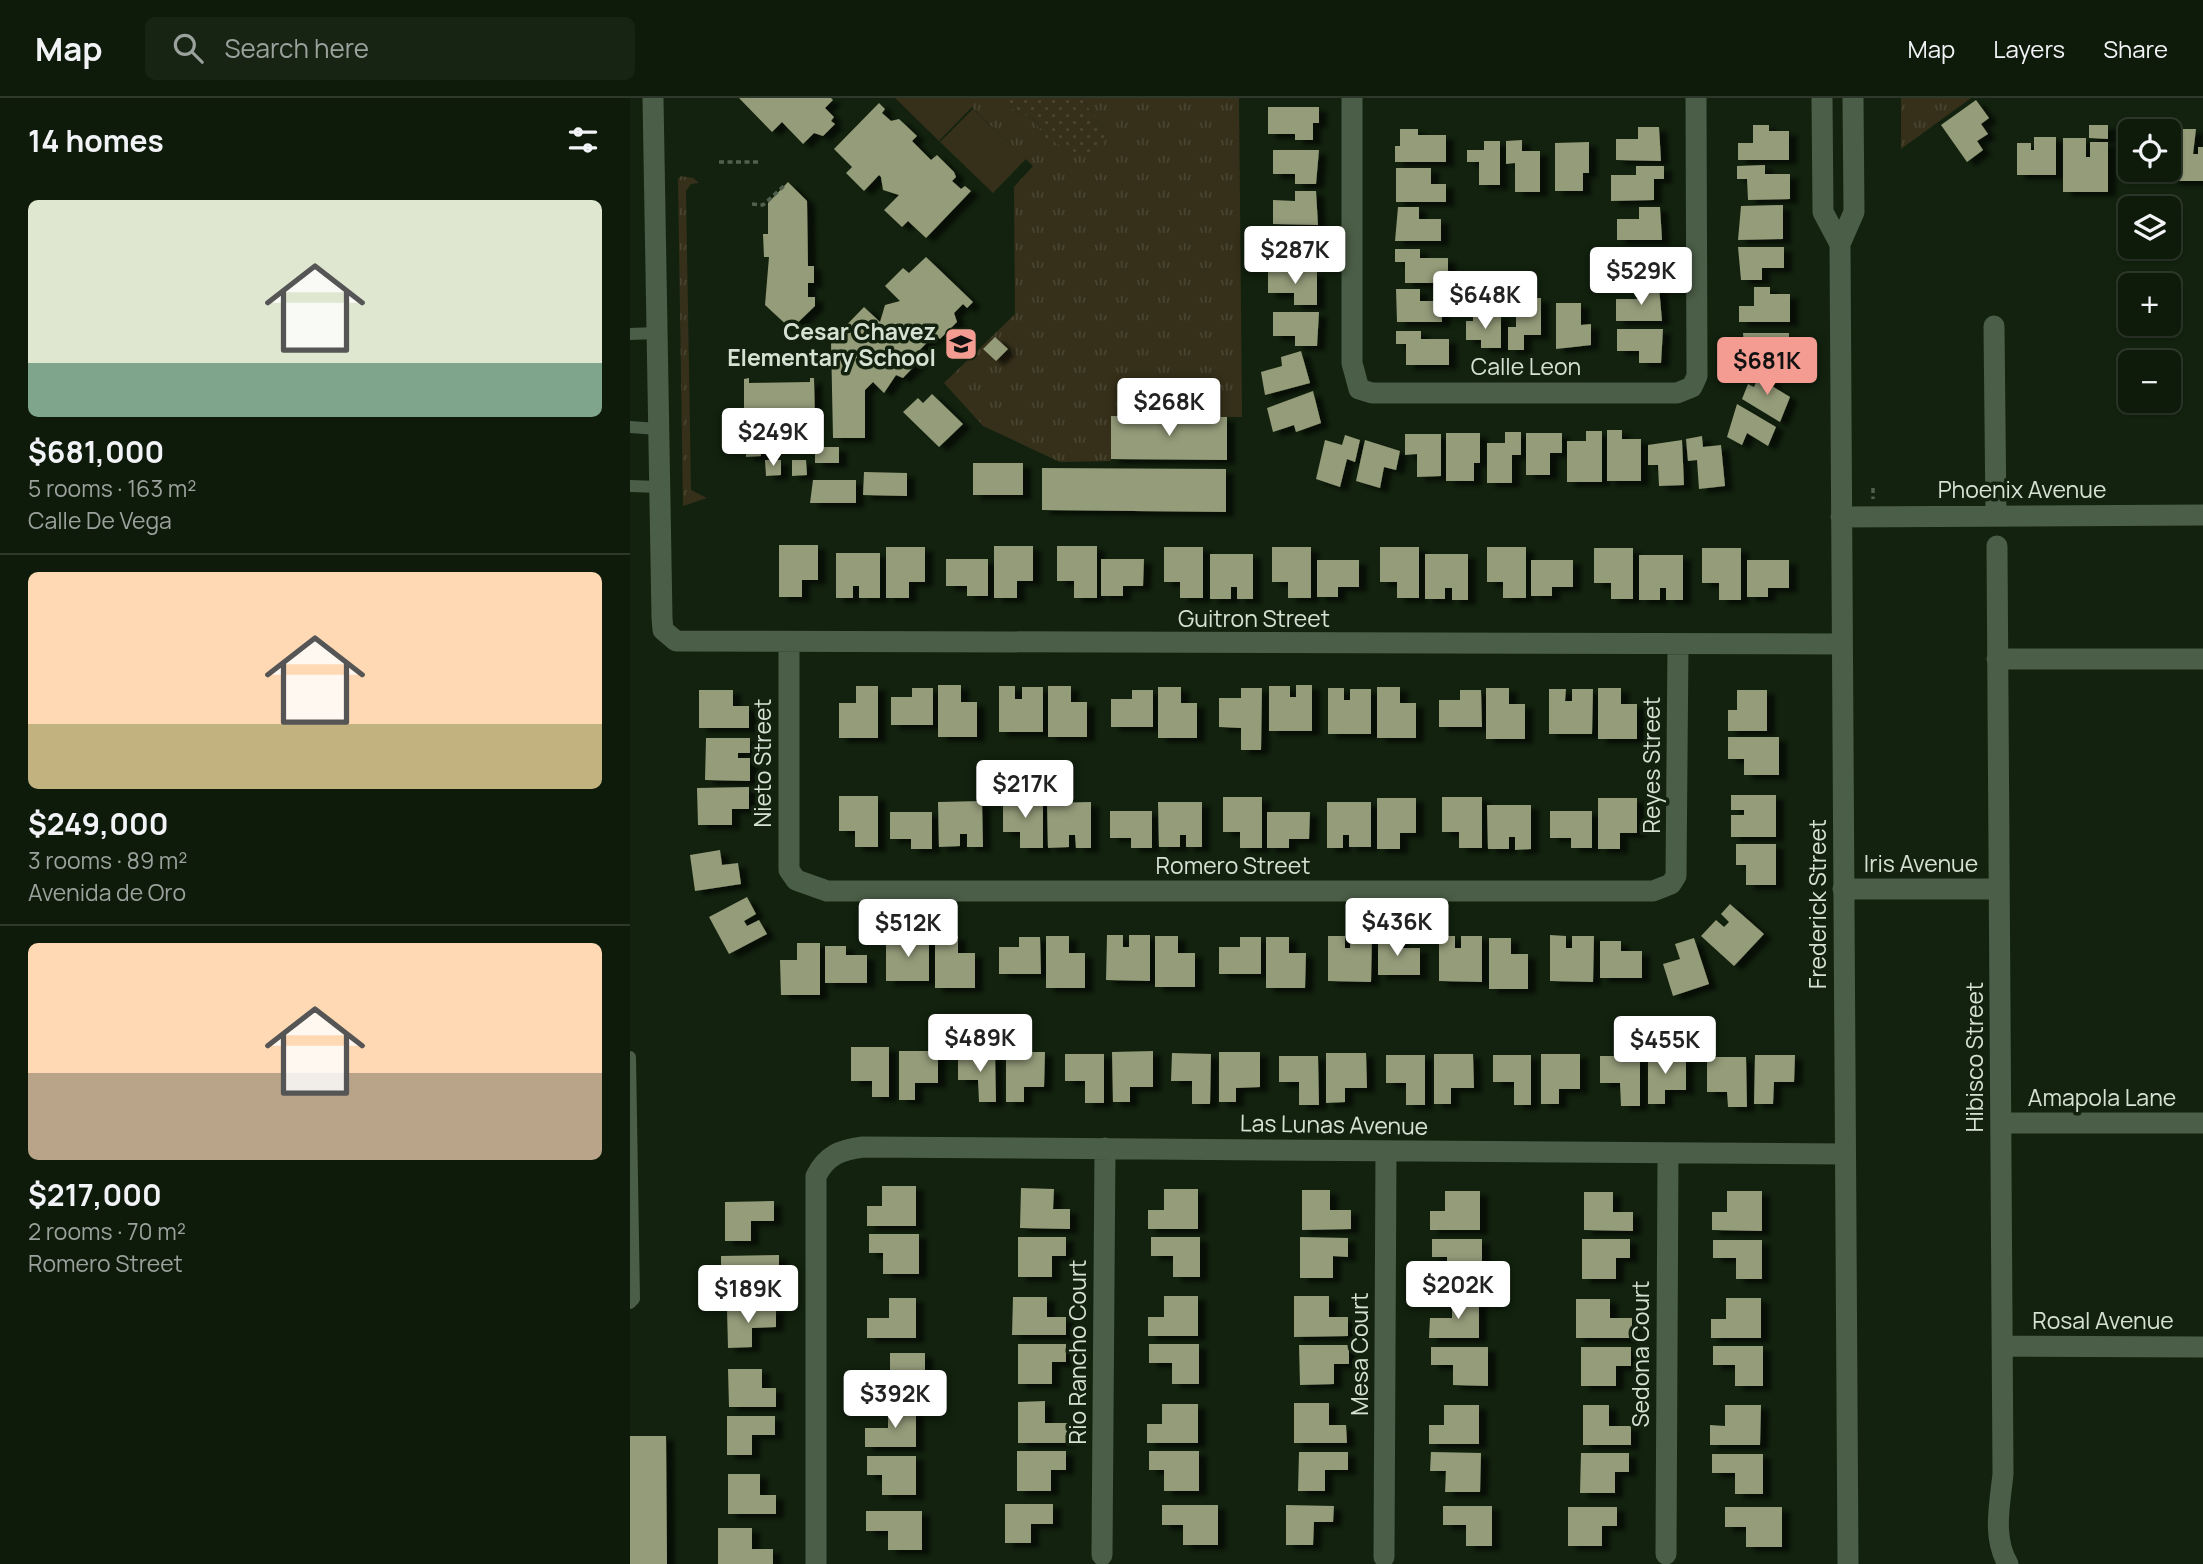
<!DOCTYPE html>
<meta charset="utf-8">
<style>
:root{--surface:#0e1a0a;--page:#172313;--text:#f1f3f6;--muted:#9ba19c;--line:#2e382b;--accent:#f59c92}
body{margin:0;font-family:Manrope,sans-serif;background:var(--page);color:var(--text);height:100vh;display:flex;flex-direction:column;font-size:26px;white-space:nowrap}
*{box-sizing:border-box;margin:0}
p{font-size:23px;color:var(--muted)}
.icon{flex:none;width:38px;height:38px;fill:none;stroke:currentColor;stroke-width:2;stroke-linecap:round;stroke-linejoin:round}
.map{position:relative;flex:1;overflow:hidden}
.side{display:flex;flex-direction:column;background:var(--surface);width:630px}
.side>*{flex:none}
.tools{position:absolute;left:1488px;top:21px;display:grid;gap:14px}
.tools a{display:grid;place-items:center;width:63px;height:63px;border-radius:10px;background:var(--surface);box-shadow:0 2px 5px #0004,0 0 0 2px var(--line);font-size:35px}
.price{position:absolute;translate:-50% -60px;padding:0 16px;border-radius:7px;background:#fff;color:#222;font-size:23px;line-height:46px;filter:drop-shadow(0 2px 4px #0008)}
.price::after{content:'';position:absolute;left:50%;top:42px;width:21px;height:16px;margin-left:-10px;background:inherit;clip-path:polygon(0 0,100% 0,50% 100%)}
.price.on{background:var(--accent);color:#111}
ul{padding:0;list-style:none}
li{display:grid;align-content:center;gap:14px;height:371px;padding:0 28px}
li+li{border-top:2px solid var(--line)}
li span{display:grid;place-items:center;height:217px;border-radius:10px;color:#555}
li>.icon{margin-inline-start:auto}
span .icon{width:126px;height:126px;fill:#fffc;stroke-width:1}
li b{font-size:30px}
h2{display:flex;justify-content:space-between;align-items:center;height:84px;padding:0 28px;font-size:30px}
header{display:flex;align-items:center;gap:42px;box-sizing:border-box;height:98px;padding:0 35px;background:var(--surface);border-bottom:2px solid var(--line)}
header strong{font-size:33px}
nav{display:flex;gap:38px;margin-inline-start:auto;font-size:24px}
.search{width:490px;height:63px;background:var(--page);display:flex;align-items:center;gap:18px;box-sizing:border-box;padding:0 24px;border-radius:10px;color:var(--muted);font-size:26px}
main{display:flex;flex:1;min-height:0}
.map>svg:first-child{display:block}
</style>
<header>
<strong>Map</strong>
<div class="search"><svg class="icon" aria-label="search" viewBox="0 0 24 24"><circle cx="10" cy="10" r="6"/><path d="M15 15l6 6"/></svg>Search here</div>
<nav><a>Map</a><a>Layers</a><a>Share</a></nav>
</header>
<main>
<section class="side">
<h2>14 homes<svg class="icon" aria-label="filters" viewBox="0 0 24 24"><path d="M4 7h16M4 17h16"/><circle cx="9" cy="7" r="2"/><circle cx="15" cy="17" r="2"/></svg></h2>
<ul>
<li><span style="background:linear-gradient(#dfe7d0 75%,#7fa58c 0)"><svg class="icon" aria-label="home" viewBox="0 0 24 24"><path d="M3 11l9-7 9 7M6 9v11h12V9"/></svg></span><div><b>$681,000</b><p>5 rooms · 163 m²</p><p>Calle De Vega</p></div></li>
<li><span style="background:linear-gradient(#ffd9b3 70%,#c2b280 0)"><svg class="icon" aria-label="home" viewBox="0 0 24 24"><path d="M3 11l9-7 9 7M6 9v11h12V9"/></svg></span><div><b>$249,000</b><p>3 rooms · 89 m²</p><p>Avenida de Oro</p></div></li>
<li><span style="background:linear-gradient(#ffd9b3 60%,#b9a48a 0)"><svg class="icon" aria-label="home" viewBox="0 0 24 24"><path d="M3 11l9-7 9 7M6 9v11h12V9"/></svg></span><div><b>$217,000</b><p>2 rooms · 70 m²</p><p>Romero Street</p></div></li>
</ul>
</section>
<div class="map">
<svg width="1573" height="1466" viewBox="0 0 1573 1466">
<defs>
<pattern id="grass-tufts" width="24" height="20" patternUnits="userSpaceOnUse" patternTransform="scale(1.75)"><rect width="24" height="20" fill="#36301a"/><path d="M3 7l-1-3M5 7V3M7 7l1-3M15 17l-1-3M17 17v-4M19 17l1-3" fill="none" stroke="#494430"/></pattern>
<pattern id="park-dots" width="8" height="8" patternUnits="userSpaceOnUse" patternTransform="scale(1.75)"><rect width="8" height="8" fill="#36301a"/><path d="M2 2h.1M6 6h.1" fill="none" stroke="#494430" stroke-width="1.8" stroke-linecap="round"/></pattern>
<filter id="shadow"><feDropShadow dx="8" dy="4.5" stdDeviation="2" flood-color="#0009"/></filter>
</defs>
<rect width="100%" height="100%" fill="#12220e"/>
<path fill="url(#grass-tufts)" d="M332,0H371L374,7L404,21L414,39L474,30L451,0H609L612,319L481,318V363L430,364L353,328L314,285L385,216L384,89L403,68Z
M1271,0H1341L1271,51Z
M51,78L63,80L69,85L61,86L56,93L61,392L77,400L53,408L48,81Z"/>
<path fill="url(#park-dots)" d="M371,0H451L474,30V49L458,57L444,54L414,39L404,21L374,7Z"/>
<path fill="#36301a" d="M265,0H332L342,9L309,43Z
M343,11L396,61L363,95L310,44Z"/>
<path fill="#959c7a" filter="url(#shadow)" d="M109,0H201L203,2L195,10L204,19L201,23L205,26L193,38L184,35L173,46L152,24L142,34Z
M1346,2L1359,20L1351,26L1358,36L1347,43L1353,52L1337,64L1311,27Z
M249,5L255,11L252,15L261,23L269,21L287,38L282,43L301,62L307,57L324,74L326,79L322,83L331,91L335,88L341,93L296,140L278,123L272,129L254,112L269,97L253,92L251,79L249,77L234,93L216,75L222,69L204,51Z
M638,9H689V25H683V42H665V36H638Z
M1123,27H1139V33H1159V62H1108V45H1123Z
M1459,27H1478V41L1459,40Z
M1008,29H1029L1031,63L986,62V41H1008Z
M770,31H788V37H816V64H765V48H770Z
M1541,31H1566L1563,56H1568V49H1573V83H1541Z
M1404,39H1426V77H1387V45H1401V52H1404Z
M1433,40H1456V59H1460V44H1478V94H1433Z
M892,42V53H910V94H885V65L876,66V43Z
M854,43H870V87H849V64H837V52H854Z
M959,44V75H953V93H925V45Z
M643,52H689L686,86H665V76H643Z
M1135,67V76H1160V101L1118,102L1117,81H1107V68Z
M1006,68H1034V81H1024V102L981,103V77H1006Z
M766,70H801V86H816V104H766Z
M158,84L177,103L178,168H184V185H178V199H185V208L161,231L135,207L139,159H134L133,136H138V105Z
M665,93H686L688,127L643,126V102L665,103Z
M1153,107V141L1108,142L1111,108Z
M768,109H789V121H811V143H765Z
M1009,109H1030L1032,142H987V121H1009Z
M637,133L688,134V149H680V167H659V159H637Z
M1007,149H1035V162H1025V183L982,184V158H1007Z
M1108,149H1154V170H1132V182H1111Z
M765,151H790V160H818V185H775V164H765Z
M296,159L343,204L337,210L333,206L324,215L327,224L310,241L305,236L286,256L291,261L273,280L266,277L254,295L243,284L235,292V340H203L201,243L234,209L250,224L255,207L270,203L255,188L273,170L279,175Z
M638,173L687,174V207H664V195H638Z
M1008,189H1029L1032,223H986V201H1008Z
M1124,189H1140V196H1160V224H1109V208H1124Z
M766,191H790V203H812V224H767Z
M886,200H911V237H894V252H878V229H886Z
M926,205H951V227L961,226V247L926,251Z
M643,214H689L687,248H665V238H643Z
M843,217H871V250H851V242H836V223H843Z
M987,231H1033L1031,265H1009V253H987Z
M766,233H791V241H819V267H776V246H766Z
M1113,235H1159V256H1137V268L1116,269Z
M365,239L378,251L366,263L353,251Z
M671,253L680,285L635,297L631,274L652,268L651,259Z
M1131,273L1144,282L1142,288L1160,299L1150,324L1112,301L1118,286L1124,289Z
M119,280V285L180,284V280H184L185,324H181V320H163V325H158V320L141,321V325H136V321H119V325H114V281Z
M683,293L691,325L666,334L664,327L643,334L637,310Z
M302,296L333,326L309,349L273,314L288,300L293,305Z
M1107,306L1146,329L1138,348L1117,335L1112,347L1097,339Z
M481,318L597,319V362L481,361Z
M977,332H992V341H1011V383H977Z
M956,333H972V384H937V343H956Z
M875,334H891V357H882V385H857V345H875Z
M816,335H850V365H844V383H816Z
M896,335H932V355H920V377H896Z
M775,336H811V378L787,379V356L775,357Z
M715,337L730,342L725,364L717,361L710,389L686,381L695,342L712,347Z
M1072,338L1073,349L1091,347L1095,388L1069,391L1067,362L1058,363L1056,341Z
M735,342L770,353L766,372L754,369L750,390L726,383Z
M1052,342L1054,387L1029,388L1028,367H1018V347Z
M130,344L131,358L116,359V345Z
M185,349H209V365H185Z
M135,362H151V377L136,378Z
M162,362H176L177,377L162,378Z
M343,365H393V397H343Z
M412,370L596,371V414L412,412Z
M234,374L277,375V398L233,397Z
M183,382H226V405H180Z
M149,447H188V482H172V499H149Z
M364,448H403V483H387V500H364Z
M427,448H467V500H444V483H427Z
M256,449H295V484H279V500H256Z
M534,449H573V500H550V484H534Z
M642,449H681V500H658V484H642Z
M750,449H789V500H767V484H750Z
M857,449H896V500H873V484H857Z
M964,450H1003V501H981V485H964Z
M1072,450H1111V502H1089V485H1072Z
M206,455H250V500H229V488H223V500H206Z
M580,456H623V501H607V489H601V501H580Z
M795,456H838V502H822V490H815V501H795Z
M1009,457H1053V502H1036V490H1030V502H1009Z
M316,461H358V498H337V488H316Z
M471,461H514L513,488H493V498H471Z
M687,462H729V489H708V499H687Z
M901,462H943V489H922V498H901Z
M1117,462H1159V490H1138V499H1117Z
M308,587H331V604H347V639H308Z
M666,587H682V633H639V588H660V599H666Z
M226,588H248V640H209V605H226Z
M369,588H385V601H392V589H413V634H369Z
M418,588H441V604H457V639H418Z
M528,589H551V605H567V640H528Z
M747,589H770V605H786V640H747Z
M282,590H303V627H261V599H282Z
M611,590H632L631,652H611V630L589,629V600H611Z
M698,590H714V602H720V591H741V636H698Z
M856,590H879V606H895V641H856Z
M968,590H991V606H1007V641H968Z
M919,591H936L935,603H942V591H963L962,636H919Z
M69,592H103V608H119V630H69Z
M502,592H523V629H481V601H502Z
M830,592H851L852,629H809V602H830Z
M1107,592H1137V633H1098V612H1107Z
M1098,639H1149V677H1114V661H1098Z
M76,640H120V655H108V660H120V683L75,682Z
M119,689V711H102V727H68L67,690Z
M1101,697H1146V739H1101V717H1114V712H1101Z
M209,698H248V749H225V733H209Z
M373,699H413V750H390V734H373Z
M593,699H632V750H610V734H593Z
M812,699H852V750H829V734H812Z
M747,700H786V735H770V751H747Z
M968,700H1007V735H990V751H968Z
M352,703L353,749H337V736H330V748L309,749L308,704Z
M461,704V750H446L445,737H439V749L418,750L417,705Z
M528,704H572V749H556V737H550V749H529Z
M697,704H741V749H719V737H713V750H697Z
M857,707H901V751L885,752V739H879V751H858Z
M480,713H522V750H501V740H480Z
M920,713H962V750H941V740H920Z
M260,714H302V751H281V741H260Z
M637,714H680L679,741H659V750H637Z
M1106,746H1146V787H1116V767H1106Z
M90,752L92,767L108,765L111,786L65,793L60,757Z
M117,799L126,816L114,823L117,828L129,822L137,836L99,856L79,819Z
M1100,806L1134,836L1104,868L1071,838L1086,822L1094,829L1099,824L1091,816Z
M256,837H272V849L278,850V837L299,838V883H256Z
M477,837H493V849H499V837H520V883L476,882Z
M920,837L936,838V850H942V838H964L963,884L920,883Z
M305,838H328V855H345V890H305Z
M416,838H439V855H455V890H416Z
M525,838H548V855H565V889H525Z
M698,838H715V850H720L721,838H742L741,884L698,883Z
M809,838H825V850H831V838H852V884L809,883Z
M389,839H410L411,876H369V849H389Z
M610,839H631V876H589V849H610Z
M636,839H659V855H676L675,890H636Z
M748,840H770V850H790V877H748Z
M859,840H881V856H898V891H859Z
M1064,840L1079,886L1043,898L1033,866L1050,861L1045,846Z
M970,843H991V853H1012V880H970Z
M167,845H190V897H151L150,862H167Z
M195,848H216V857H237V885H195Z
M221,949H259V999H242V983H221Z
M269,953H308V985H285V1002H269Z
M523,953V989H500V1004H483L482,954Z
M376,954H415L414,989H394V1004H376Z
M589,954H630V989L606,990V1004H589Z
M542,955L581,956L580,1006H562V983H541Z
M696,955H736L737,990H715V1004L696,1005Z
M328,956H365L366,1004H349L348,982H328Z
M435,956H474V1005H455V983H435Z
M804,956H843L844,990H821V1006H804Z
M911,956H950V991H929V1006H911Z
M756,957H795V1007H776V985H756Z
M863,957H901V1007H884V984H863Z
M1018,957H1056V992H1035V1006H1018Z
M1125,957H1165L1164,984H1144L1143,1006H1124Z
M649,958H688L689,1007H669V984H649Z
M970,958H1010V1008H991L990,985H970Z
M1077,959H1116L1117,1009H1098L1097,994H1077Z
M252,1088H286V1128H237V1108H252Z
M391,1090L424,1091L423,1111H440V1131L390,1130Z
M534,1091H568V1131H518V1112H534Z
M672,1092H700V1112H721V1131L672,1132Z
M815,1093H850V1132H800V1113H815Z
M1097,1093H1132V1133L1082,1132V1114H1097Z
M954,1094H983V1114H1003V1133L954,1132Z
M144,1103V1123H121V1143H95V1104Z
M239,1136H289V1176H253V1155H239Z
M388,1139H436V1158H422V1179H388Z
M521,1139H570V1179H543V1158H521Z
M670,1139L718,1140V1159L703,1158V1180H670Z
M802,1141H852V1181H817V1159H802Z
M952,1141H1000V1160H986V1181H952Z
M1083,1142H1132V1181H1106V1160H1083Z
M149,1157V1177H125V1197L91,1198V1158Z
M534,1198H568V1238H518V1219H534Z
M664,1198H699V1219H718V1238L664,1239Z
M383,1199H417V1219H436V1237H382Z
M259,1200H286V1240H237V1220H259Z
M822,1200H849V1240H799L800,1220H822Z
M1096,1200H1131V1240H1081V1221H1096Z
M946,1201H980V1220H1002V1240H946Z
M146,1210V1229L122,1230V1249L98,1250L97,1211Z
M388,1246H436V1264H422V1286H388Z
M519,1246H569V1286H542V1265H519Z
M669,1247H719V1266H704V1286L670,1287Z
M1083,1248H1133V1288H1105V1267H1083Z
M801,1249H858V1288L823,1287V1267H801Z
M951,1249H1001V1268H986V1288H951Z
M260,1255H295V1295H240L239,1276H260Z
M98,1271H132V1290H146V1309H99Z
M415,1303V1325H438V1345H388V1304Z
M664,1305H699V1327H716L717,1345H664Z
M532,1306H568V1345H517V1326H532Z
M814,1307H849V1346H799V1327H814Z
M953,1307H979V1328H1001V1347H953Z
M1095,1307H1131L1130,1347H1080V1327L1095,1328Z
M258,1309L286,1310V1349H235V1330H258Z
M97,1318H145V1337H122V1357H97Z
M0,1338H36L37,1466H0Z
M387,1353H436V1372H421V1393H387Z
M519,1353H569V1393H534V1372H519Z
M669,1354H718V1372H695V1393H668Z
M801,1354L851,1355L850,1394H815L816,1373H800Z
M951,1355H999V1374H985V1395H950Z
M1082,1356H1133V1396H1105V1375H1082Z
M237,1358H286V1397H252V1377H237Z
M98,1376H130V1397H146V1416H98Z
M375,1406H423V1426H401V1445H375Z
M532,1407H588V1447H553V1427H532Z
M656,1407L704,1408L703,1424H684L683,1447H656Z
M813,1408H862V1448H836V1427H813Z
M938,1409H987V1428H972V1448H938Z
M1095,1409H1152V1449H1116V1429H1095Z
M236,1413H292V1452H258V1433H236Z
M88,1430H122V1451H143V1466H88Z"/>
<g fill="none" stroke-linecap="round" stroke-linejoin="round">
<path stroke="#515f4d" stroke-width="3.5" stroke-dasharray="5 3.5" stroke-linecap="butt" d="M89,64H130
M122,106L133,107L156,86
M1243,390V401"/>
<path stroke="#4b5e47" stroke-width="12" d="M0,236L27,235
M0,329L28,331
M0,388L30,389
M0,959L4,1201L0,1205"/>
<path stroke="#4b5e47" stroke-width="21" d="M23,0L32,520L33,532L46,543L1212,546
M722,0V265L729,291L742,295H1047L1062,289L1067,278L1066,0
M1192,0L1193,114L1210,146
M1364,228L1366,418
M1211,419L1573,417
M1367,448L1373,1376C1370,1406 1362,1439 1378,1466
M159,545V772L166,782L197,793H1023L1041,786L1046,778L1048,547
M1367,561H1573
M1213,791H1369
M1371,1025H1573
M1372,1248L1573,1249
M1036,1456L1038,1056
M472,1457L475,1050
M754,1459L756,1053
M186,1466V1078C197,1057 210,1052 233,1049L1215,1056
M1218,1466L1210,146L1224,114L1223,0"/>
</g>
<defs>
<symbol id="school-square" viewBox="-11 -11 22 22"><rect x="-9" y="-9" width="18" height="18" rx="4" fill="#f59c92" stroke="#12220e"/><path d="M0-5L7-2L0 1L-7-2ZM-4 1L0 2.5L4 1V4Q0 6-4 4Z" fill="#111"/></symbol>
</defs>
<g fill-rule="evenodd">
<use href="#school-square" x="312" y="227" width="38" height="38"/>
</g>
<g text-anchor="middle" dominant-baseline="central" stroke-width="7" stroke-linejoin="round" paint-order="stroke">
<g font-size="23" font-weight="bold" fill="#d6e1d4" stroke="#12220e" text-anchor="end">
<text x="306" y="233">Cesar Chavez<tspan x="306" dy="26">Elementary School</tspan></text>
</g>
<g font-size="23" fill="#d6e1d4" stroke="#12220e">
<text x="896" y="268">Calle Leon</text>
<text x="1392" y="391">Phoenix Avenue</text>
<text x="624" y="520">Guitron Street</text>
<text transform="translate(132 665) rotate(-90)">Nieto Street</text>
<text transform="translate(1021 667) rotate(-90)">Reyes Street</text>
<text x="1291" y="765">Iris Avenue</text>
<text x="603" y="767">Romero Street</text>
<text transform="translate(1187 806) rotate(-90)">Frederick Street</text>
<text transform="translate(1344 959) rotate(-90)">Hibisco Street</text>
<text x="1472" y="999">Amapola Lane</text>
<text transform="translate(704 1026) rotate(1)">Las Lunas Avenue</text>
<text x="1473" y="1222">Rosal Avenue</text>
<text transform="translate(447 1254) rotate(-90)">Rio Rancho Court</text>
<text transform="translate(729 1256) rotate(-90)">Mesa Court</text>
<text transform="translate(1010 1256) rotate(-90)">Sedona Court</text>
</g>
</g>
</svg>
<div class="tools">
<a><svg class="icon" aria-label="locate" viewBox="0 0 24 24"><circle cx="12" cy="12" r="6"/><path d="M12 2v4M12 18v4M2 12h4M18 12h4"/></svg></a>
<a><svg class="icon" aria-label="layers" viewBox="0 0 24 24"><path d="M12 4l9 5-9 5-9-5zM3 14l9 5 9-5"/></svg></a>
<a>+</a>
<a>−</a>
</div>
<b class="price" style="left:665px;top:188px">$287K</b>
<b class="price" style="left:1011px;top:209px">$529K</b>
<b class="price" style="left:855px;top:233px">$648K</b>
<b class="price on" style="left:1137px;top:299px">$681K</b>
<b class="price" style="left:539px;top:340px">$268K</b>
<b class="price" style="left:143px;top:370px">$249K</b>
<b class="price" style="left:395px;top:722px">$217K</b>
<b class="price" style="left:767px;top:860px">$436K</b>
<b class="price" style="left:278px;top:861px">$512K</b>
<b class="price" style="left:350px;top:976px">$489K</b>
<b class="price" style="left:1035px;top:978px">$455K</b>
<b class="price" style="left:828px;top:1223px">$202K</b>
<b class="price" style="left:118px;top:1227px">$189K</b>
<b class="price" style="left:265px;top:1332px">$392K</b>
</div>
</main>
